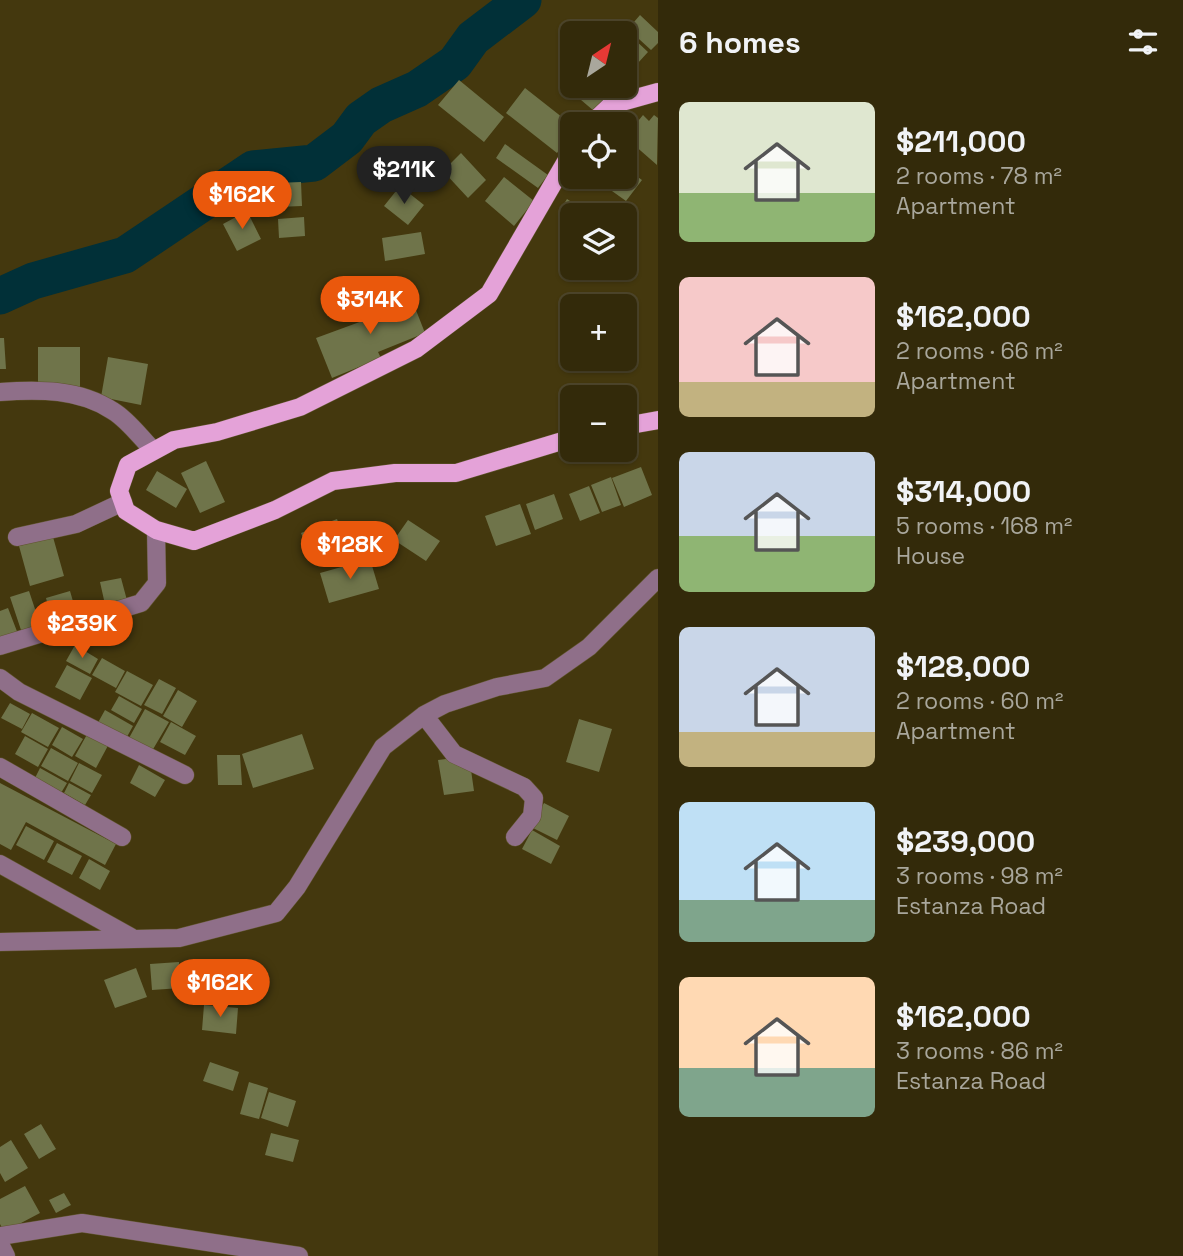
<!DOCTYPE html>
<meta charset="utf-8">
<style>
:root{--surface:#332a0a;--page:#3e3618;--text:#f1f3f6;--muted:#a9a79c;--line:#4e462b;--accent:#ea580c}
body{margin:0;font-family:"Space Grotesk",sans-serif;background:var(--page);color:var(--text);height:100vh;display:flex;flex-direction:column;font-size:26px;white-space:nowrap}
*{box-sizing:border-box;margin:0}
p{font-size:23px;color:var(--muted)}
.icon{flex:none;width:38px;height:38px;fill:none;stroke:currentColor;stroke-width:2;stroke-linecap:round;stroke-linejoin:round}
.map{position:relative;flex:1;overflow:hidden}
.panel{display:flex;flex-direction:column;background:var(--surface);width:525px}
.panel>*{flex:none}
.needle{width:46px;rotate:35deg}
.fabs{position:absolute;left:560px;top:21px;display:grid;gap:14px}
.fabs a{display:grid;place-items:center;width:77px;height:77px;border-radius:10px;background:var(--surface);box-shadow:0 2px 5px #0004,0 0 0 2px var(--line);font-size:35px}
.price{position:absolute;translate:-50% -60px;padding:0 16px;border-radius:24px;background:var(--accent);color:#fff;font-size:23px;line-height:46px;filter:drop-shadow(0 2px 4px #0008)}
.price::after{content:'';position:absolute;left:50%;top:42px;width:21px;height:16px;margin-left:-10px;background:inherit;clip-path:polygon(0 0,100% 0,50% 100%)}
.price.selected{background:#222;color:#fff}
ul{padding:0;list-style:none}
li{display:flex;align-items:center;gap:21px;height:175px;padding:0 21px}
li span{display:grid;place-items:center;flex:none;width:196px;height:140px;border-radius:10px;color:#555}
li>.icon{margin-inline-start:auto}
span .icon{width:84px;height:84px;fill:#fffc;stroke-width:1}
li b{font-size:30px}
h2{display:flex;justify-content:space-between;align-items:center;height:84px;padding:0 21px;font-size:30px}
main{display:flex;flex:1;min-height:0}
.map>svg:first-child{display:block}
</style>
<main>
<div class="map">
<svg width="658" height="1256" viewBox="0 0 658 1256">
<rect width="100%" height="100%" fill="#44380e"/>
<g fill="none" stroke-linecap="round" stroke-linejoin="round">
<path stroke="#013038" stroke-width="37" d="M0,296L33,281L125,255L253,169L314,163L347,138L361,119L381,105L417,89L455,63L473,38L523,0"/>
</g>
<path fill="#6f744a" d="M640,15L658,32V43L651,50L628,29Z
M618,24L648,52L627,75L625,33H609Z
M459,80L504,117L484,142L438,105Z
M581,86H597L608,94L594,111L574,94Z
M525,88L572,125V133L557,153L506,113Z
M643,115L649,121L654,115L658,118L657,165L625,137Z
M505,144L548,175L538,188L496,158Z
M461,153L486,180L468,198L443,171Z
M625,168L642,180L626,201L598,181L601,177H625Z
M504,177L534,201L514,226L485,201Z
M301,182L302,206L277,207V183Z
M400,186L424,205L408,225L384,206Z
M567,199L591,215H572V222L559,212Z
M247,211L261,239L237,251L223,224Z
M304,217L305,236L279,238L278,219Z
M421,232L425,254L385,261L382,238Z
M410,295L425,333L378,352L381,358L332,378L316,338L365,320L363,314Z
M0,338H4L6,369H0Z
M38,347H80V388H38Z
M108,357L148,364L141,405L101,397Z
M206,461L225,502L200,513L181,473Z
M641,467L652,495L624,507L612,478Z
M157,471L187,489L176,508L146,490Z
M611,477L621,505L602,512L591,485Z
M589,486L600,513L580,521L569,494Z
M554,494L563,519L535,530L526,504Z
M520,504L531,534L496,546L485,516Z
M337,519L346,545L311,558L301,533Z
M408,520L440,541L426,561L394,540Z
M53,537L64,576L30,586L19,546Z
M370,559L379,589L329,603L320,573Z
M121,578L128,604L106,609L100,582Z
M29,591L41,627L22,633L10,597Z
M70,591L77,615L52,622L46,598Z
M8,608L18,634L0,641V611Z
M75,645L98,659L90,674L66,661Z
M102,658L125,671L116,688L92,675Z
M67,665L92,678L80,700L55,687Z
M127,671L153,685L141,706L115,692Z
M159,679L176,688L162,714L144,705Z
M178,690L197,701L182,727L163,716Z
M119,696L142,709L134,723L111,710Z
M10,703L30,714L22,729L1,718Z
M145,709L169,722L152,751L129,738Z
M105,710L133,726L123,744L95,728Z
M32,713L59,728L48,747L21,732Z
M579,719L612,729L599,772L566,762Z
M171,722L196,736L185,755L160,742Z
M62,727L83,739L72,757L52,745Z
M90,729L111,740L96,768L75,756Z
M302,734L314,769L253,788L242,754Z
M25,736L48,749L38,767L15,754Z
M51,748L78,763L68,781L41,766Z
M217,755H240L242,785H218Z
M454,758L471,770L474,791L444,795L438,760Z
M79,763L102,775L92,793L70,781Z
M139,765L165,780L155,797L130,783Z
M40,768L67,783L61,793L35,778Z
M0,783L116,844L105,865L26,822L11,850L0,844Z
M69,783L91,795L85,805L64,793Z
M544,803L569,816L557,840L531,827Z
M26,826L54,841L44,860L16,845Z
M532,830L560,846L551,864L522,849Z
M57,843L82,856L72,875L47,862Z
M89,859L110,871L100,890L79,878Z
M179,962L181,988L152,990L150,964Z
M136,968L147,997L115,1008L104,980Z
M204,1005L238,1008L236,1034L202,1030Z
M210,1062L239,1072L233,1091L203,1081Z
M249,1082L268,1088L259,1119L240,1114Z
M269,1092L296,1101L288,1127L261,1118Z
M41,1124L56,1149L39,1159L24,1134Z
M271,1133L299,1140L293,1162L265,1155Z
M11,1140L28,1168L5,1182L0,1173V1147Z
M25,1186L40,1213L4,1232L0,1224V1199Z
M64,1193L71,1205L56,1213L49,1200Z"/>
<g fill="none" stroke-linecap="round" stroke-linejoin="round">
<defs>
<path id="minor" d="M0,392C39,389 80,389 113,411C128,420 140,437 153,450
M17,537L76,524L123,502
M0,646L141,603L157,583L156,530
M0,678L19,692L185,775
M424,715L454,754L524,787L534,798L532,816L515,837
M0,767L122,837
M0,864L131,937
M0,942L179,938L276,913L297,887L383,747L424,715L445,704L497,687L545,678L589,647L658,578
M0,1236L82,1223L299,1256
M0,1244L6,1256"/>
<path id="major" d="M591,124L611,105L658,92
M572,151L489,294L416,349L300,407L217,432L174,440L128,465L119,491L126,511L156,530L194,541L275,510L333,481L395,473H456L572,438
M625,426L658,420"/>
</defs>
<use href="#minor" stroke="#60552e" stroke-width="19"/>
<use href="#major" stroke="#60552e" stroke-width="19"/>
<use href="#minor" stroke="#8f6f89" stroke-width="18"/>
<use href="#major" stroke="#e4a2d8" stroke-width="18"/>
</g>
</svg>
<div class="fabs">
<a><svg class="needle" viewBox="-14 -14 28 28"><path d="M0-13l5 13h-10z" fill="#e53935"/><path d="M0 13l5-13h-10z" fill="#a9a79c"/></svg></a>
<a><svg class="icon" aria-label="locate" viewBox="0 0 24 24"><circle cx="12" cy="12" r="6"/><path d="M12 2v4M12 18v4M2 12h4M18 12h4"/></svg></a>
<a><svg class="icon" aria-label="layers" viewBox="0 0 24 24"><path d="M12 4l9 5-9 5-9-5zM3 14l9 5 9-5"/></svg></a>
<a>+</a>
<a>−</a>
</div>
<b class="price selected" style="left:404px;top:206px">$211K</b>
<b class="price" style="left:242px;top:231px">$162K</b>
<b class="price" style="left:370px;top:336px">$314K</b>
<b class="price" style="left:350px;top:581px">$128K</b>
<b class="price" style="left:82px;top:660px">$239K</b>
<b class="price" style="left:220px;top:1019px">$162K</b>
</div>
<section class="panel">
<h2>6 homes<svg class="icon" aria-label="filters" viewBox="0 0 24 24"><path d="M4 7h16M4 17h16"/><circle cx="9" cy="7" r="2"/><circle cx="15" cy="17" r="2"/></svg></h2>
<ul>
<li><span style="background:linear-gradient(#dfe7d0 65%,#8fb573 0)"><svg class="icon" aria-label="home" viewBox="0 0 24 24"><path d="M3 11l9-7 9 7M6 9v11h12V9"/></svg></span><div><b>$211,000</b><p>2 rooms · 78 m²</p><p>Apartment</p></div></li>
<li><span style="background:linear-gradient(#f6c9c9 75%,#c2b280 0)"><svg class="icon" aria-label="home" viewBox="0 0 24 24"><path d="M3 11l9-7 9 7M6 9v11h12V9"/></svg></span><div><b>$162,000</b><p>2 rooms · 66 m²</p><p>Apartment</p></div></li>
<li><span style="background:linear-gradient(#c9d6e8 60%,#8fb573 0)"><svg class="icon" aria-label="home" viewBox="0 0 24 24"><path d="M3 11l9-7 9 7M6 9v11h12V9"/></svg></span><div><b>$314,000</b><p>5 rooms · 168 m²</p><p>House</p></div></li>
<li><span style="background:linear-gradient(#c9d6e8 75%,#c2b280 0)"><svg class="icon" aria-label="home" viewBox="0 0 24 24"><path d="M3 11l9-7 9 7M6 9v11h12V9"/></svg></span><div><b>$128,000</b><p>2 rooms · 60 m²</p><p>Apartment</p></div></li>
<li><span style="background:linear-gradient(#bfe0f5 70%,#7fa58c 0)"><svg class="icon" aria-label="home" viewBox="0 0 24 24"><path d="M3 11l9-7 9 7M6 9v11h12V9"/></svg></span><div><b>$239,000</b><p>3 rooms · 98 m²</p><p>Estanza Road</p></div></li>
<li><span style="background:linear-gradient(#ffd9b3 65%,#7fa58c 0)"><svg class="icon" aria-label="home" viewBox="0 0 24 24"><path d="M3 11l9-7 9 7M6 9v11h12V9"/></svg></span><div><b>$162,000</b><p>3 rooms · 86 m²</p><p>Estanza Road</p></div></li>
</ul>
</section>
</main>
